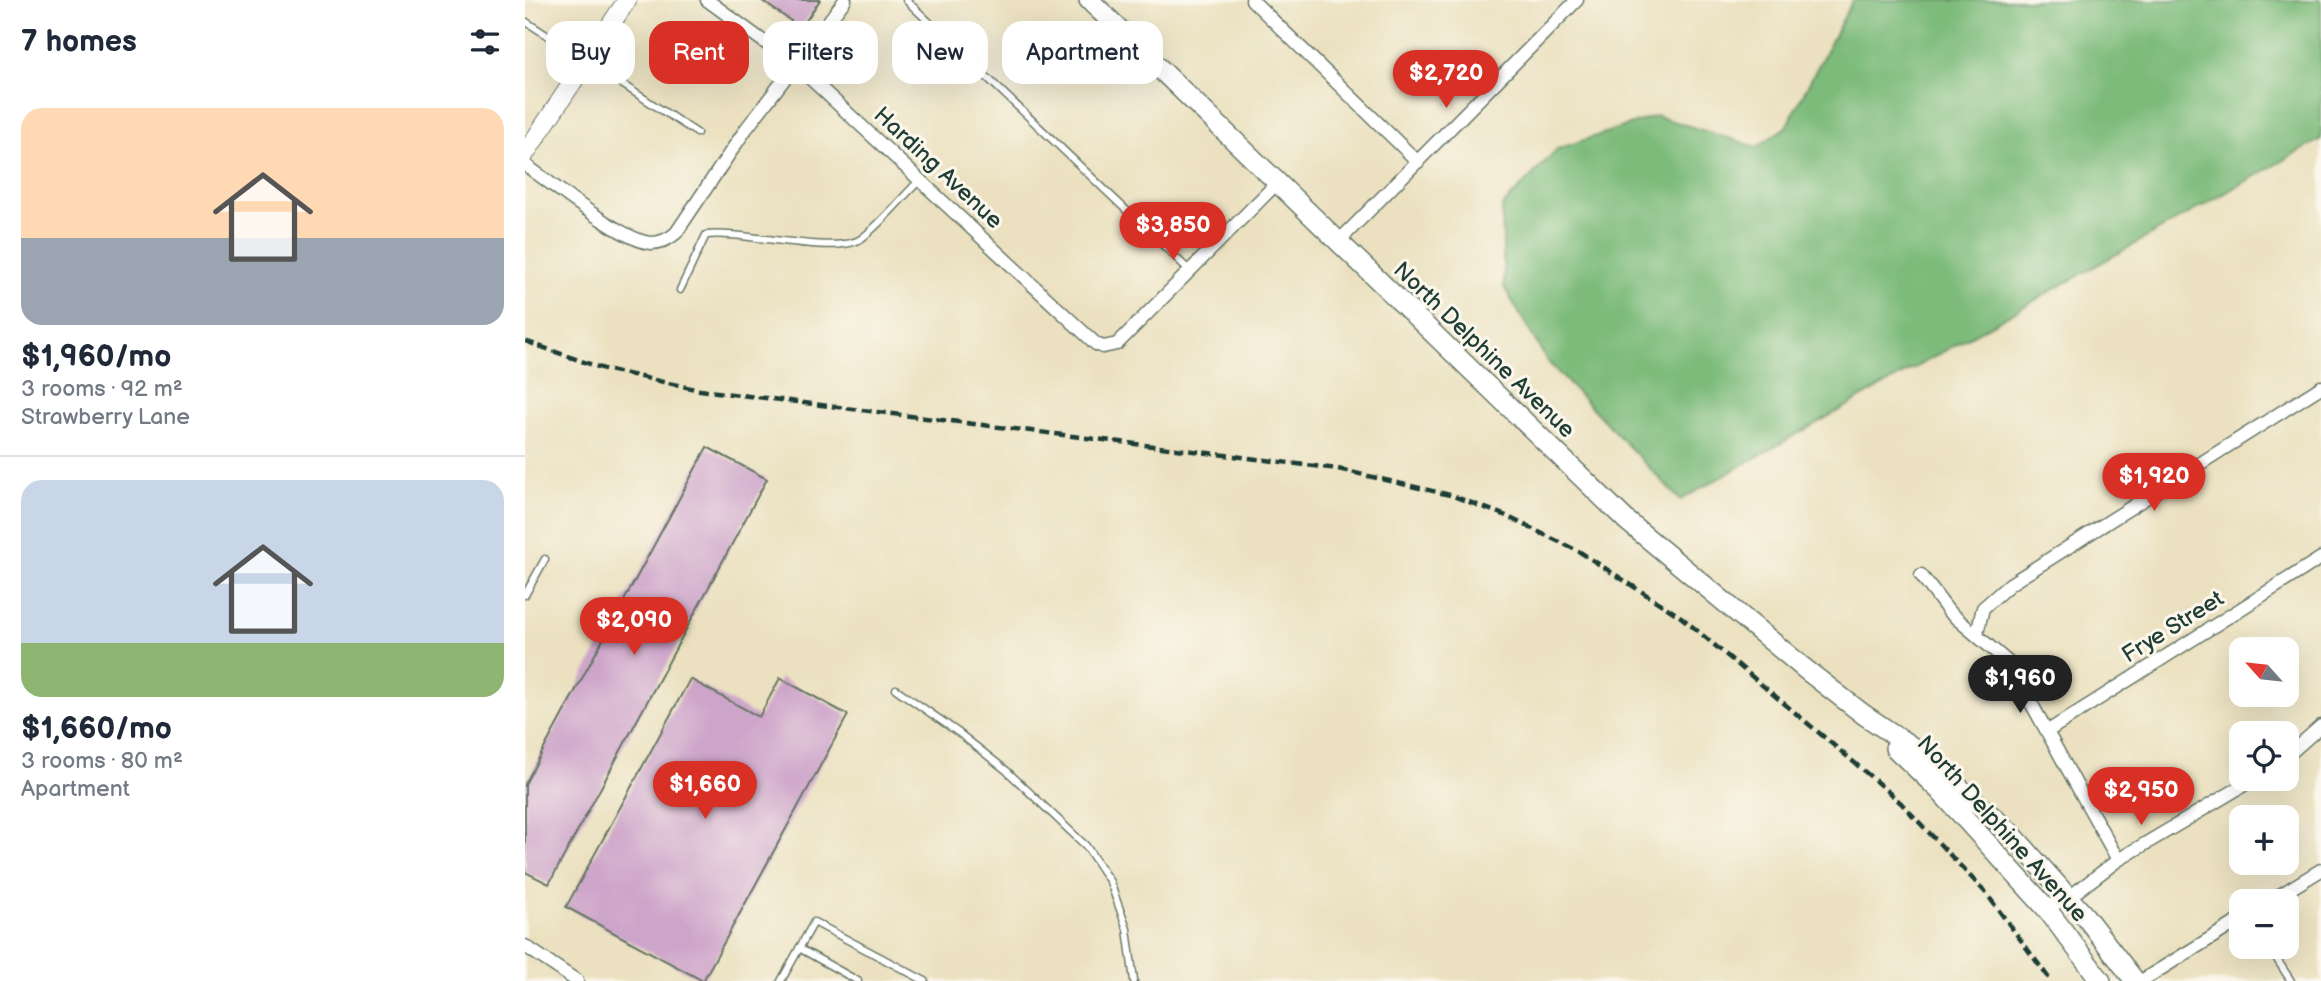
<!DOCTYPE html>
<meta charset="utf-8">
<style>
:root{--surface:#fff;--page:#f2f2f3;--text:#1f2937;--muted:#747a83;--line:#e0e1e3;--accent:#d93025}
body{margin:0;font-family:"Balsamiq Sans",sans-serif;background:var(--page);color:var(--text);height:100vh;display:flex;flex-direction:column;font-size:26px;white-space:nowrap}
*{box-sizing:border-box;margin:0}
p{font-size:23px;color:var(--muted)}
.icon{flex:none;width:38px;height:38px;fill:none;stroke:currentColor;stroke-width:2;stroke-linecap:round;stroke-linejoin:round}
.map{position:relative;flex:1;overflow:hidden}
.panel{display:flex;flex-direction:column;background:var(--surface);width:525px}
.panel>*{flex:none}
.hud{position:absolute;left:21px;top:21px;width:665px;height:63px;display:flex;gap:14px}
.needle{width:46px;rotate:297deg}
.fabs{position:absolute;left:1704px;top:637px;display:grid;gap:14px}
.fabs a{display:grid;place-items:center;width:70px;height:70px;border-radius:14px;background:var(--surface);box-shadow:0 7px 28px #0002;font-size:35px}
.price{position:absolute;translate:-50% -60px;padding:0 16px;border-radius:24px;background:var(--accent);color:#fff;font-size:23px;line-height:46px;filter:drop-shadow(0 2px 4px #0008)}
.price::after{content:'';position:absolute;left:50%;top:42px;width:21px;height:16px;margin-left:-10px;background:inherit;clip-path:polygon(0 0,100% 0,50% 100%)}
.price.on{background:#222;color:#fff}
ul{padding:0;list-style:none}
li{display:grid;align-content:center;gap:14px;height:371px;padding:0 21px}
li+li{border-top:2px solid var(--line)}
li span{display:grid;place-items:center;height:217px;border-radius:21px;color:#555}
li>.icon{margin-inline-start:auto}
span .icon{width:126px;height:126px;fill:#fffc;stroke-width:1}
li b{font-size:30px}
h2{display:flex;justify-content:space-between;align-items:center;height:84px;padding:0 21px;font-size:30px}
.pill{padding:0 24px;border-radius:21px;background:var(--surface);box-shadow:0 7px 28px #0002;font-size:24px;line-height:63px}
.pill.on{background:var(--accent);color:#fff}
main{display:flex;flex:1;min-height:0}
.map>svg:first-child{display:block}
</style>
<main>
<section class="panel">
<h2>7 homes<svg class="icon" aria-label="filters" viewBox="0 0 24 24"><path d="M4 7h16M4 17h16"/><circle cx="9" cy="7" r="2"/><circle cx="15" cy="17" r="2"/></svg></h2>
<ul>
<li><span style="background:linear-gradient(#ffd9b3 60%,#9aa5b1 0)"><svg class="icon" aria-label="home" viewBox="0 0 24 24"><path d="M3 11l9-7 9 7M6 9v11h12V9"/></svg></span><div><b>$1,960/mo</b><p>3 rooms · 92 m²</p><p>Strawberry Lane</p></div></li>
<li><span style="background:linear-gradient(#c9d6e8 75%,#8fb573 0)"><svg class="icon" aria-label="home" viewBox="0 0 24 24"><path d="M3 11l9-7 9 7M6 9v11h12V9"/></svg></span><div><b>$1,660/mo</b><p>3 rooms · 80 m²</p><p>Apartment</p></div></li>
</ul>
</section>
<div class="map">
<svg width="1796" height="981" viewBox="0 0 1796 981">
<rect width="100%" height="100%" fill="#fbf7ec"/>
<filter id="ink" filterUnits="userSpaceOnUse"><feTurbulence type="fractalNoise" baseFrequency=".0143" numOctaves="2"/><feDisplacementMap in="SourceGraphic" scale="14" xChannelSelector="R" yChannelSelector="G"/><feConvolveMatrix kernelMatrix="1 2 1 2 8 2 1 2 1" color-interpolation-filters="sRGB"/></filter>
<filter id="wash" filterUnits="userSpaceOnUse"><feTurbulence type="fractalNoise" baseFrequency=".00686" numOctaves="4" result="noise"/><feDisplacementMap in="SourceGraphic" scale="28" xChannelSelector="R" yChannelSelector="G"/><feGaussianBlur stdDeviation="1.57" result="paint"/><feColorMatrix in="noise" values="0 0 0 0 0 0 0 0 0 0 0 0 0 0 0 0 0 1.4 0 .05"/><feComposite in="paint" operator="in"/></filter>
<g filter="url(#wash)">
<rect width="100%" height="100%" fill="#ebe1c0"/>
<path fill="#7dbb7a" stroke="#4e7c57" stroke-width="2" d="M1328,0H1796V139L1155,500L1023,362L979,287L977,207L1032,149L1131,116L1232,147L1261,127Z"/>
<g id="blocks">
<path fill="#cea5ca" d="M236,0H295L276,28Z
M182,447L242,479L24,884L0,872V784Z
M255,678L323,715L178,981L41,907L165,679L234,717Z"/>
</g>
</g>
<g filter="url(#ink)">
<use href="#blocks" fill-opacity="0" stroke="#667665" stroke-width="2"/>
<g fill="none" stroke-linecap="round" stroke-linejoin="round">
<defs>
<path id="service" d="M381,0L664,270
M0,21L172,133
M155,290L181,235C217,230 313,257 337,238C358,222 376,198 395,180
M0,595L20,559
M371,689L434,733L482,771L561,846L585,882L602,929L609,981
M1744,947L1766,981
M274,948L333,981
M256,981L289,922L400,981"/>
<path id="minor" d="M182,0L272,66L571,344L578,347L592,344L752,183
M727,0L893,162
M0,165C27,183 97,241 126,243C135,243 144,239 151,233L221,129L320,0
M813,242L1052,0
M1396,575L1424,612L1484,663L1593,860
M1452,633L1458,608L1485,584L1796,387
M1523,731L1796,558
M1762,756L1796,726
M1745,901L1796,870
M1521,908L1543,898L1593,860L1729,779
M0,946L52,981
M1616,981L1717,919"/>
<path id="secondary" d="M0,154L102,0"/>
<path id="primary" d="M564,0L1102,521L1280,669L1338,714L1390,749L1485,832L1559,915L1610,981
M1370,748L1415,791L1521,908L1576,981"/>
</defs>
<use href="#service" stroke="#667665" stroke-width="9"/>
<use href="#minor" stroke="#667665" stroke-width="15"/>
<use href="#secondary" stroke="#667665" stroke-width="20"/>
<use href="#primary" stroke="#667665" stroke-width="22"/>
<use href="#service" stroke="#fff" stroke-width="6"/>
<use href="#minor" stroke="#fff" stroke-width="12"/>
<use href="#secondary" stroke="#fff" stroke-width="18"/>
<use href="#primary" stroke="#fff" stroke-width="19"/>
<path stroke="#1f3d34" stroke-width="4.5" stroke-dasharray="10 5" stroke-linecap="butt" d="M0,341L79,369L175,390L813,469L925,495L979,515L1055,552L1156,617L1324,758L1376,803L1461,893L1526,981"/>
</g>
</g>
<g text-anchor="middle" dominant-baseline="central" stroke-width="6" stroke-linejoin="round" paint-order="stroke">
<g font-size="23" fill="#1f3d34" stroke="#fbf7ec">
<text transform="translate(413 168) rotate(43)">Harding Avenue</text>
<text transform="translate(959 350) rotate(44)">North Delphine Avenue</text>
<text transform="translate(1648 627) rotate(-32)">Frye Street</text>
<text transform="translate(1477 829) rotate(48)">North Delphine Avenue</text>
</g>
</g>
</svg>
<div class="fabs">
<a><svg class="needle" viewBox="-14 -14 28 28"><path d="M0-13l5 13h-10z" fill="#e53935"/><path d="M0 13l5-13h-10z" fill="#747a83"/></svg></a>
<a><svg class="icon" aria-label="locate" viewBox="0 0 24 24"><circle cx="12" cy="12" r="6"/><path d="M12 2v4M12 18v4M2 12h4M18 12h4"/></svg></a>
<a>+</a>
<a>−</a>
</div>
<b class="price" style="left:921px;top:110px">$2,720</b>
<b class="price" style="left:648px;top:262px">$3,850</b>
<b class="price" style="left:1629px;top:513px">$1,920</b>
<b class="price" style="left:109px;top:657px">$2,090</b>
<b class="price on" style="left:1495px;top:715px">$1,960</b>
<b class="price" style="left:180px;top:821px">$1,660</b>
<b class="price" style="left:1616px;top:827px">$2,950</b>
<div class="hud">
<a class="pill">Buy</a>
<a class="pill on">Rent</a>
<a class="pill">Filters</a>
<a class="pill">New</a>
<a class="pill">Apartment</a>
</div>
</div>
</main>
